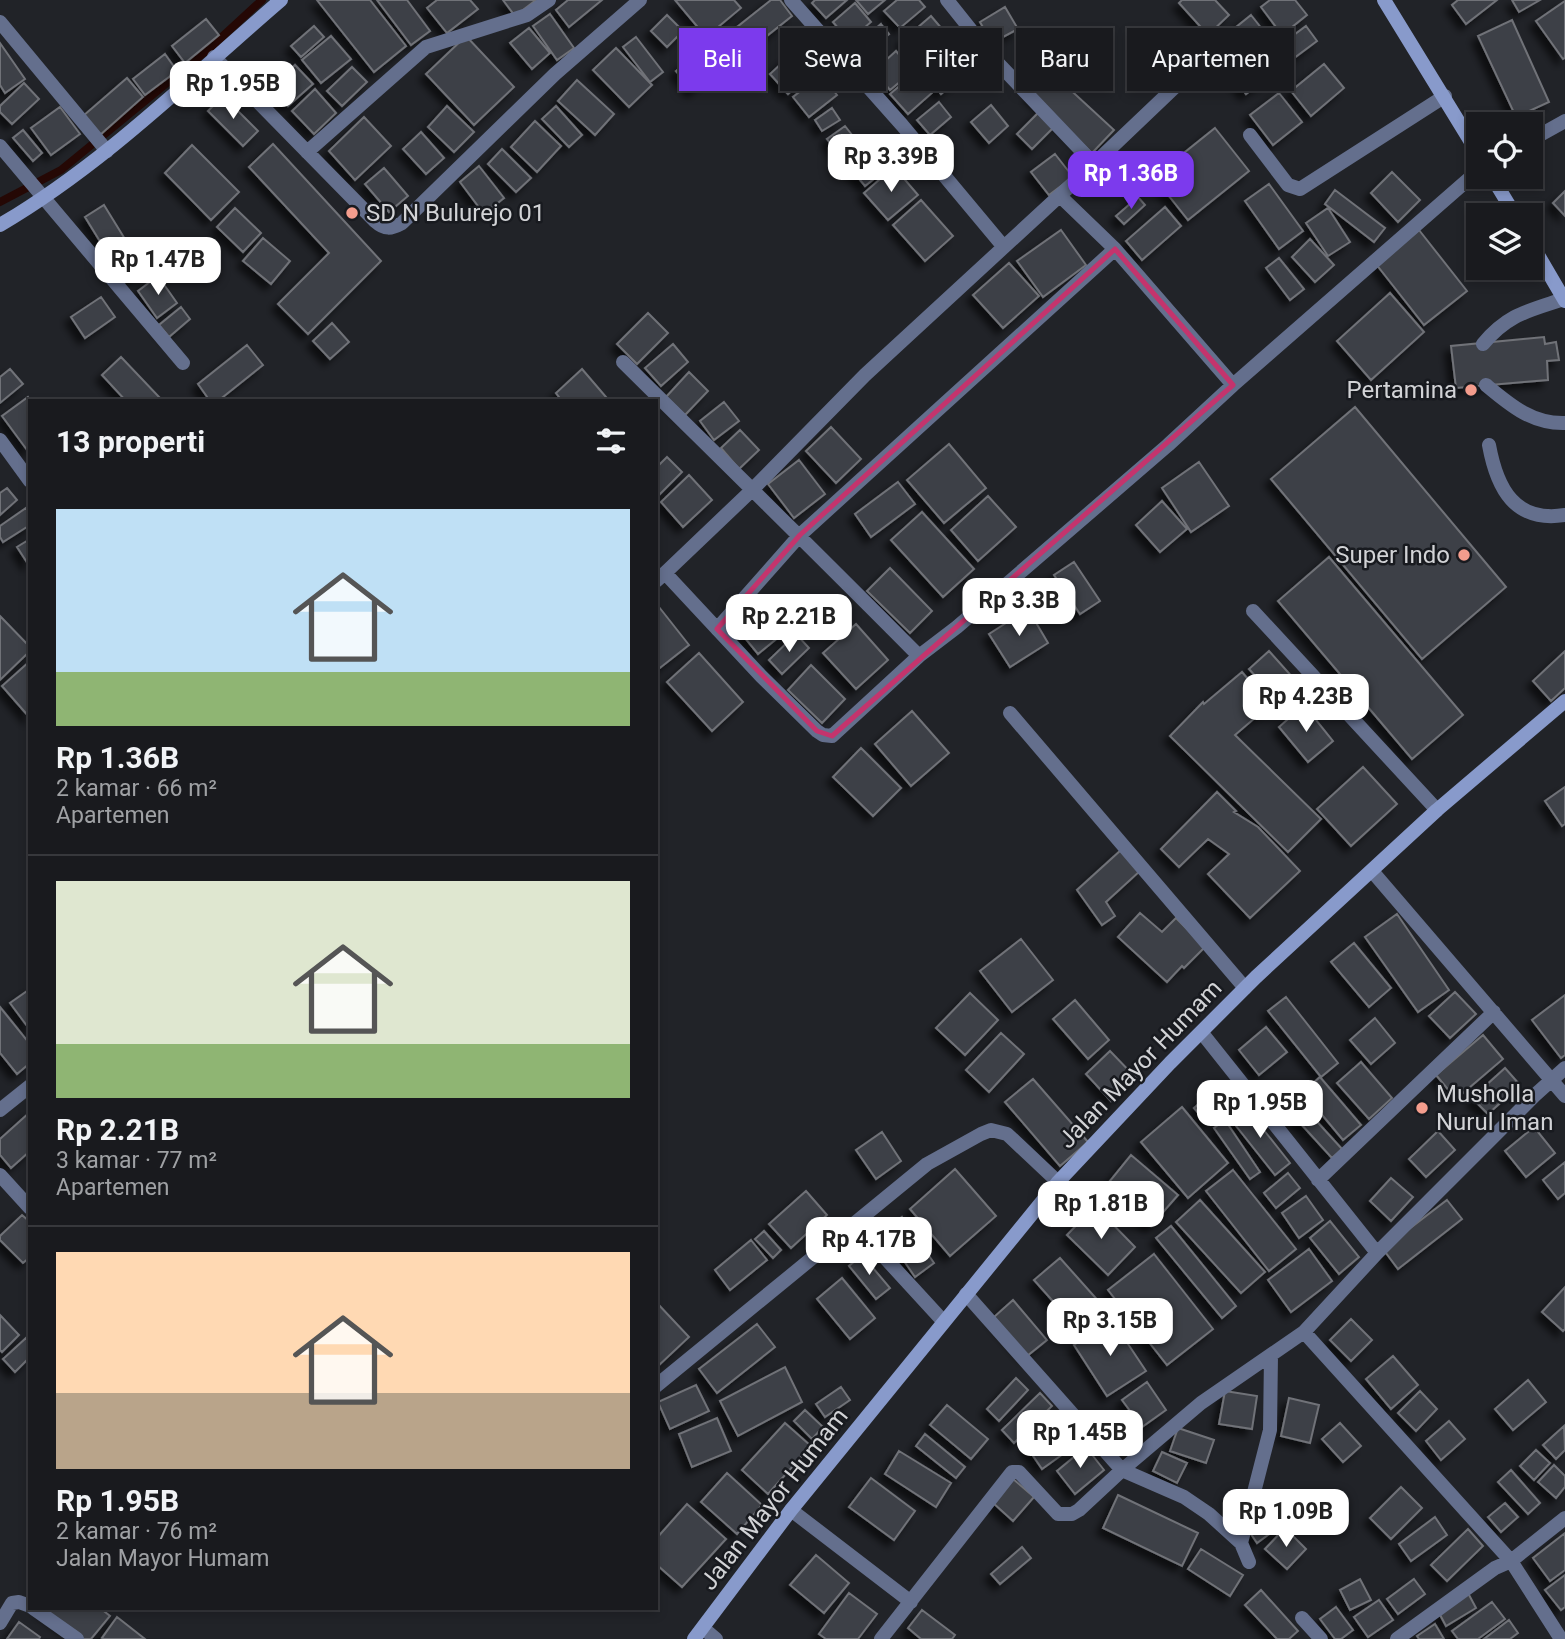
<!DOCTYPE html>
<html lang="id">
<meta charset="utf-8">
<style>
:root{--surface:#191a1e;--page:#26272b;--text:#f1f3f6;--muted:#9fa1a4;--line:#37383c;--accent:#7c3aed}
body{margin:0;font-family:Roboto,sans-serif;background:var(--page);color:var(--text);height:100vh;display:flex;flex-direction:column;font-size:26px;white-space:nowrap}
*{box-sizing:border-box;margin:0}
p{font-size:23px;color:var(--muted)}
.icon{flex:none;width:38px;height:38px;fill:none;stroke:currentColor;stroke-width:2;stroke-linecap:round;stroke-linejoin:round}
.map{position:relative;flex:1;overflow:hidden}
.panel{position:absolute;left:28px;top:399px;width:630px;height:1211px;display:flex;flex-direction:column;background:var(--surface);border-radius:0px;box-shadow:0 4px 10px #0003,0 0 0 2px var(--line)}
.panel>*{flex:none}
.guide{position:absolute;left:679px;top:28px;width:665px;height:63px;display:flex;gap:14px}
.tools{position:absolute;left:1466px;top:112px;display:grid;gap:14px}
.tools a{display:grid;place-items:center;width:77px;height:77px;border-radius:0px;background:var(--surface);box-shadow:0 4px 10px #0003,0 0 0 2px var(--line);font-size:35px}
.price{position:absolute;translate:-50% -60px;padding:0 16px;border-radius:14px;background:#fff;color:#222;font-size:23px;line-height:46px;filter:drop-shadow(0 2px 4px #0008)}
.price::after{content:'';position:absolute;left:50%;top:42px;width:21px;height:16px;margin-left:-10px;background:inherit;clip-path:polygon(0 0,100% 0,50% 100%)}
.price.selected{background:var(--accent);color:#fff}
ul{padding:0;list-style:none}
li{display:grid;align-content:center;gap:14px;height:371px;padding:0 28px}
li+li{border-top:2px solid var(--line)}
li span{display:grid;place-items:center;height:217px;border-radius:0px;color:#555}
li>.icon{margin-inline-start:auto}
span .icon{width:126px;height:126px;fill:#fffc;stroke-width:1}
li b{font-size:30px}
h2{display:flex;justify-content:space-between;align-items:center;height:84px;padding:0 28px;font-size:30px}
.pill{padding:0 24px;border-radius:0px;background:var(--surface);box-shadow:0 4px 10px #0003,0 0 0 2px var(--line);font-size:24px;line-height:63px}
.pill.selected{background:var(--accent);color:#fff}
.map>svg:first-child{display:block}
</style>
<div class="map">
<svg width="1565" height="1639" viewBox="0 0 1565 1639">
<defs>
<filter id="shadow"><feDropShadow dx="-6" dy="6" stdDeviation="3.5" flood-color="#0009"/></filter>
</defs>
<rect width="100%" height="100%" fill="#212328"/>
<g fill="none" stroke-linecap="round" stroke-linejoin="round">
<path stroke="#250805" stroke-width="8" d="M0,202L61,170L211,47L262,0"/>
</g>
<path fill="#3e4046" stroke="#707278" stroke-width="2" filter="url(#shadow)" d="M317,0H370L406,46L374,72Z
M377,0H407L430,31L411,45Z
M437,0H470L478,9L447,33L427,8Z
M503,0H536L515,16Z
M568,0H602L569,27L556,10Z
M675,0H734L741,8L706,37Z
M771,0H780L792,16L748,51L732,31Z
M815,0H847L826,18L812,3Z
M856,0H885L868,14Z
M897,0H919L925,7L900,28L884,11Z
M1182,0H1215L1229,15L1208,35L1179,3Z
M1270,0H1295L1307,15L1282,35L1261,7Z
M1458,0H1497L1466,24L1452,5Z
M1512,0H1540L1519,12Z
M1565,1V58L1563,59L1536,21Z
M855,3L871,22L849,41L833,22Z
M1005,7L1018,29L992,43L980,22Z
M550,14L574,48L557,60L533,26Z
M667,15L683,31L667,47L651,31Z
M1251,15L1266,34L1229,64L1214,45Z
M931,16L954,43L925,68L902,41Z
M206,19L219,35L185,63L172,46Z
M1512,20L1549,102L1516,117L1478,36Z
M881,24L889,34L861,58L852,48Z
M314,26L324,37L301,57L291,46Z
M1306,26L1317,41L1246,94L1235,79Z
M529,28L550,53L532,69L510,43Z
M726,33L744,58L722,74L704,49Z
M331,36L351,59L321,83L302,60Z
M466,36L514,87L474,125L426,74Z
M636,37L663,72L650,82L623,47Z
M0,43L25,79L5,93L0,85Z
M616,48L652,85L629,107L593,70Z
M796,50L814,70L788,94L770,74Z
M896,51L913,71L890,90L874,71Z
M165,54L177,71L145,95L133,79Z
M954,54L968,71L941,94L927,77Z
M692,57L710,76L693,91L676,71Z
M1324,64L1344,88L1311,116L1291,91Z
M295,65L313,84L288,106L271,87Z
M352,67L367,82L342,106L327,91Z
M916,72L933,92L908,114L890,94Z
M1051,72L1114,130L1092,153L1030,95Z
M821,75L837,95L809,117L793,97Z
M127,78L143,97L100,135L83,116Z
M577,80L614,114L595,135L558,101Z
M24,83L39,99L12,124L0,112V106Z
M315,89L336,113L314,134L292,111Z
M1279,93L1302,122L1273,145L1250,115Z
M223,96L258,131L243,146L208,111Z
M939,102L951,117L930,135L917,120Z
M991,105L1008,126L989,143L971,122Z
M447,106L474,132L454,152L428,127Z
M556,106L582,135L569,147L542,119Z
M60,107L80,134L51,155L31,128Z
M832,108L840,120L822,131L815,120Z
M1039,112L1054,127L1032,149L1017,134Z
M364,117L391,146L355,180L329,151Z
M535,121L561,146L537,172L511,147Z
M845,126L860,145L842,159L827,139Z
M1215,128L1249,171L1188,220L1154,177Z
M23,130L42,153L33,161L13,138Z
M421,132L444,158L426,174L403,149Z
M273,144L381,261L308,334L278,304L329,253L249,167Z
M192,145L239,192L211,220L165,173Z
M876,148L890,166L865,186L851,169Z
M502,149L531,178L516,192L488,164Z
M1055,154L1073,177L1049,195L1031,172Z
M479,166L504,198L484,214L460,182Z
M894,167L918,195L888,220L864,193Z
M384,168L408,196L389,212L365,184Z
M1392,172L1420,200L1398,222L1371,193Z
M1269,184L1303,231L1279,249L1245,201Z
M1335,190L1385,228L1374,242L1325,204Z
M1565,191V216L1553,203Z
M1138,197L1145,205L1124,224L1116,216Z
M921,200L953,236L925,261L893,225Z
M104,205L144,270L125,282L85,217Z
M1165,207L1181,226L1142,260L1126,241Z
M235,208L261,233L243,252L217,227Z
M1328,208L1350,242L1328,256L1306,223Z
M1061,230L1086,265L1043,297L1017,261Z
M1419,230L1467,291L1424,325L1376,264Z
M263,238L290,261L271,284L243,261Z
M1310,239L1334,265L1315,282L1292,257Z
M1279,258L1304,289L1290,300L1266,268Z
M1009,263L1039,296L1003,328L973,295Z
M158,276L177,303L157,318L138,291Z
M1390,293L1424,332L1371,380L1337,341Z
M101,297L115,317L85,338L71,317Z
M181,307L190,319L169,337L159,325Z
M648,313L668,333L637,364L617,344Z
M332,323L349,342L330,359L313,341Z
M1544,337L1545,344L1556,342L1559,360L1547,361L1548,380L1456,388L1451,346Z
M673,344L688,362L661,386L645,368Z
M247,345L263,365L218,401H210L198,384Z
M121,357L160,398L157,401H126L102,375Z
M10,369L23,384L0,403V377Z
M582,369L606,397L602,401H562L556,393Z
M689,372L708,391L685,415L666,397Z
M28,397L31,401L30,448L27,450L2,416Z
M724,402L739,421L714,440L700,421Z
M1355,407L1506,587L1422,659L1271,479Z
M831,427L861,459L836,483L806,451Z
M740,430L759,450L739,469L721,448Z
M949,444L986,488L944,523L907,480Z
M667,457L682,472L656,498V468Z
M799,460L825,494L794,518L768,484Z
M1199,462L1229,506L1191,532L1162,488Z
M689,475L712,500L683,527L661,502Z
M898,482L915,504L871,537L855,514Z
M7,488L17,500L0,515V493Z
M988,496L1016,527L978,561L951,530Z
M1162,501L1187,529L1160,552L1136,525Z
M26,508L30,514V525L3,542L0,537V526Z
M922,512L974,569L943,597L891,540Z
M30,539V562L28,564L17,547Z
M1329,557L1463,715L1412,759L1278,601Z
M1074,562L1100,601L1080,614L1054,575Z
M890,568L932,611L910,633L867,591Z
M765,604L786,631L758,654L736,627Z
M659,607L689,645L656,671V609Z
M1028,609L1048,643L1010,667L989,634Z
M0,616L30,647V651L0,680Z
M856,624L888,660L856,689L823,653Z
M796,634L809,648L782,674L769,660Z
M1269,651L1303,689L1283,707L1249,669Z
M1565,651V688L1551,701L1533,681Z
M699,653L743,702L712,731L667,682Z
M30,661V718L2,686Z
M811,665L845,699L822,723L788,690Z
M1242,672L1270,705L1235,735L1321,819L1288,852L1170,736L1203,702L1204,704Z
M1304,705L1333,741L1308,762L1279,727Z
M912,711L949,753L911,786L875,744Z
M861,748L901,788L873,816L833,777Z
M1363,767L1397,804L1351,846L1317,809Z
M1565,787V824L1562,826L1545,801Z
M1217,792L1236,811L1234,812L1258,827L1300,871L1250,918L1208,874L1229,854L1208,839L1179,867L1161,849Z
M1121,850L1140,871L1106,902L1115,916L1102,925L1077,890Z
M1140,913L1162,932L1176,918L1205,947L1184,968L1182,966L1167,982L1118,937Z
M1397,914L1449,990L1418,1012L1365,937Z
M1021,939L1053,980L1012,1012L980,971Z
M1354,943L1391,988L1369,1007L1331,962Z
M30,989V1030L10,1003Z
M1455,992L1476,1014L1450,1038L1429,1016Z
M970,993L998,1020L965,1055L936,1028Z
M1565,995V1055L1561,1058L1532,1020Z
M1286,997L1338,1063L1321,1077L1268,1011Z
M1075,1000L1109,1040L1088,1059L1053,1019Z
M0,1007L30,1044V1063L17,1074L0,1053Z
M1375,1018L1395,1043L1371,1064L1350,1040Z
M1266,1027L1287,1052L1259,1075L1239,1050Z
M1001,1033L1024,1054L989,1092L966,1070Z
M1483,1035L1503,1059L1456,1099L1436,1075Z
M1110,1051L1136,1078L1111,1101L1086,1074Z
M1361,1062L1392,1098L1369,1119L1337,1083Z
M1505,1068L1520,1085L1488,1114L1472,1098Z
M1320,1077L1361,1125L1343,1140L1303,1092Z
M1033,1079L1088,1142L1060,1166L1005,1102Z
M1219,1085L1233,1101L1208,1124L1194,1108Z
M1300,1103L1342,1149L1332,1158L1290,1112Z
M1244,1105L1290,1163L1275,1175L1229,1117Z
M1182,1107L1228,1163L1188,1198L1141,1142Z
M30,1112V1151L11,1168L0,1155V1139Z
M1225,1120L1260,1172L1250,1179L1214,1128Z
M1534,1127L1555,1153L1526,1177L1505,1151Z
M1438,1131L1455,1150L1426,1177L1409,1159Z
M882,1132L901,1161L876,1179L856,1150Z
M1131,1155L1178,1195L1151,1226L1105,1187Z
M1565,1162V1193L1558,1199L1543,1180Z
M955,1169L996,1216L950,1256L910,1209Z
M1233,1170L1296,1249L1269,1271L1206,1191Z
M1288,1173L1300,1188L1276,1208L1264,1193Z
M1391,1178L1413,1197L1391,1221L1370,1201Z
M806,1191L827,1215L791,1248L769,1224Z
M1306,1196L1323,1220L1299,1238L1282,1213Z
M1200,1200L1265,1272L1241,1293L1176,1222Z
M1447,1200L1462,1219L1398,1269L1383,1249Z
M1095,1206L1135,1247L1108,1275L1067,1235Z
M22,1215L30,1222V1257L23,1263L0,1240V1236Z
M902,1217L934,1263L915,1277L883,1230Z
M1330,1221L1359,1257L1339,1274L1310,1238Z
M1171,1226L1236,1306L1222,1318L1156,1238Z
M764,1231L781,1250L773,1258L755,1239Z
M751,1240L767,1260L730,1290L715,1270Z
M1309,1249L1332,1281L1291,1312L1268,1280Z
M1154,1254L1213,1329L1167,1365L1108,1290Z
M862,1255L890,1288L876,1299L849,1266Z
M1060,1258L1101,1304L1075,1326L1034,1280Z
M842,1278L875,1318L850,1339L817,1299Z
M1565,1287V1329L1563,1331L1542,1312Z
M1013,1300L1047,1340L1027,1356L994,1317Z
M657,1303L689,1337L656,1368V1304Z
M0,1315L19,1335L2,1352L0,1350Z
M1351,1319L1372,1340L1351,1361L1330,1340Z
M1112,1320L1146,1371L1107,1396L1074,1345Z
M757,1324L775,1347L717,1393L699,1369Z
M26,1338L30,1342V1357L15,1372L3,1359Z
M1393,1356L1418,1385L1391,1409L1366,1379Z
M785,1367L802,1402L738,1436L720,1401Z
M1016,1378L1028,1390L999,1421L987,1409Z
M1528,1380L1546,1402L1513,1430L1495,1409Z
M1147,1382L1166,1410L1142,1427L1122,1400Z
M696,1385L709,1411L670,1429L658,1402Z
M841,1387L850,1400L825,1417L816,1404Z
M1225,1391L1257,1396L1252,1429L1219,1424Z
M1420,1391L1437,1409L1416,1431L1398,1413Z
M1040,1393L1052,1406L1014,1443L1002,1430Z
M1289,1398L1319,1405L1310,1443L1281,1436Z
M947,1405L988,1439L971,1459L930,1425Z
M805,1410L823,1427L812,1439L794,1421Z
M717,1418L731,1451L692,1467L679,1434Z
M1449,1421L1465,1439L1441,1460L1426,1441Z
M785,1423L811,1446L768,1494L742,1470Z
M1340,1423L1361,1446L1343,1462L1322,1439Z
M1564,1426L1565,1450L1556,1459L1543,1445Z
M1178,1428L1214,1440L1206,1463L1170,1451Z
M1047,1432L1063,1454L1042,1469L1027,1447Z
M925,1434L965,1467L956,1478L916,1446Z
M1086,1447L1104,1470L1075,1494L1057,1471Z
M1536,1450L1550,1463L1534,1480L1520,1466Z
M899,1451L951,1483L936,1507L885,1474Z
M1162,1452L1187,1463L1177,1483L1153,1471Z
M1554,1465L1565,1476V1487L1556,1498L1538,1482Z
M1511,1470L1540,1503L1528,1514L1498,1482Z
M727,1473L762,1505L737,1534L701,1502Z
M871,1478L915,1511L894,1540L849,1507Z
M1012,1478L1034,1497L1013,1521L992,1502Z
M1401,1487L1422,1508L1391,1539L1370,1518Z
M1118,1495L1198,1533L1182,1566L1103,1528Z
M1505,1503L1518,1517L1501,1532L1488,1517Z
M687,1504L726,1539L682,1587L656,1564V1539Z
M1273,1514L1280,1526L1257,1543L1249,1531Z
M1435,1517L1447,1535L1411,1561L1399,1544Z
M1285,1528L1306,1549L1287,1569L1265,1549Z
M1468,1529L1483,1546L1447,1581L1431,1565Z
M1565,1533V1570L1550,1581L1533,1558Z
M1022,1547L1031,1558L1000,1584L991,1574Z
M1201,1549L1243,1575L1230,1596L1188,1569Z
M816,1555L849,1583L824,1613L790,1585Z
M1565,1575V1607L1561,1610L1545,1590Z
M1360,1579L1371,1600L1350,1610L1340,1590Z
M1414,1579L1425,1594L1398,1614L1387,1599Z
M1261,1590L1298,1631L1289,1639H1277L1245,1605Z
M849,1593L877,1614L858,1639H826L819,1634Z
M1468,1593L1476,1608L1446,1626L1438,1611Z
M1379,1600L1393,1620L1368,1637L1354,1617Z
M1492,1602L1505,1619L1478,1639H1458L1452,1631Z
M1336,1607L1353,1630L1341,1639H1335L1320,1619Z
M41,1608H100L110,1616L91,1639H80Z
M922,1610L955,1635L952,1639H921L908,1628Z
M117,1617L145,1639H104L102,1638Z
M1509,1620L1518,1633L1510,1639H1484Z
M19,1622L40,1637L39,1639H7Z
M1435,1624L1444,1639H1419L1417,1636Z"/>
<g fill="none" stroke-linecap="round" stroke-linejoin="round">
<path stroke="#646f8d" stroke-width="14" d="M1250,135L1288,185L1300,189L1445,96
M1483,344C1508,314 1528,311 1564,299
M1486,385C1510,405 1532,424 1565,423
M1489,445C1497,489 1515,523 1565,515
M1253,611L1437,810"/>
<path stroke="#646f8d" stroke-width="14" d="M791,0L902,125L1003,246
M947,0L995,60L1094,164
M0,22L107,151
M214,57L375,221C385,230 391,229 402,223L555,74L640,0
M1531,140L1565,121
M0,146L183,363
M307,152L426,47L527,15L549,0
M1060,196L1115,249L1233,385
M623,362C722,460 821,557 919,656
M0,440L30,481
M665,573L752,490L865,375L1094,164L1198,65
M656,581L665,573L761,676L817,731L823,735L832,736L919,656L957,627L1168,445L1233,385L1479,170
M717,629L800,535L1115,249
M1010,713L1245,988
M1372,871L1565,1096
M1202,1033L1377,1253
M0,1110L30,1086
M0,1175L30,1208
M1318,1180L1494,1012
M854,1224L943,1321
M966,1294L1122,1470L1184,1497L1209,1514L1241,1543L1249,1562
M1304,1332L1511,1561L1561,1639
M656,1386L927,1164L981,1134L991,1130L1007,1134L1058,1182
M791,1510L911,1602
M1241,1543L1270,1430L1271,1355
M33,1608L77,1639
M1302,1618L1321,1639
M0,1623L12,1603L19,1602L30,1606
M703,1628L716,1639
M881,1639L1012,1472H1019L1058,1514H1072L1079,1510L1122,1470L1201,1403L1304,1332L1377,1253L1535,1095L1565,1068
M1397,1639L1495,1568L1511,1561L1565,1518"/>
<path stroke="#889acb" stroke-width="14" d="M1384,0L1479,155
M1492,177L1515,215
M0,225C104,164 190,78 281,0
M1531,243L1565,301
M694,1639L791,1510L1058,1182L1170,1063L1256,977L1437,810L1565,701"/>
</g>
<path fill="none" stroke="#c4346d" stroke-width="5" stroke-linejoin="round" d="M1115,249L1233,385L832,736L817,731L717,629L800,535Z"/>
<g fill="#f49d8d" stroke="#181a1f" stroke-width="2.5">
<circle cx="352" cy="213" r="7"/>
<circle cx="1471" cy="390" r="7"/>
<circle cx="1464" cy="555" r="7"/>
<circle cx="1422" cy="1108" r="7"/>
</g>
<g text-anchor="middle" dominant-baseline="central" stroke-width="5" stroke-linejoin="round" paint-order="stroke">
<g font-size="24" fill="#d2d3d6" stroke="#181a1f" text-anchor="start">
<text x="366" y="213">SD N Bulurejo 01</text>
<text x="1457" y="390" text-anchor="end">Pertamina</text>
<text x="1450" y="555" text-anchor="end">Super Indo</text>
<text x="1436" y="1094">Musholla<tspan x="1436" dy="28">Nurul Iman</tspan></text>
</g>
<g font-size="24" fill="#d2d3d6" stroke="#181a1f">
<text transform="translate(1140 1064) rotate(-46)">Jalan Mayor Humam</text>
<text transform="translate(774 1499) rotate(-52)">Jalan Mayor Humam</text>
</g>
</g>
</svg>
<div class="tools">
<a><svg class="icon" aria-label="locate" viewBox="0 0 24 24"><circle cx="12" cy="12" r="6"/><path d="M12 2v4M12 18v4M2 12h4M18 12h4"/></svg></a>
<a><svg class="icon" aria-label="layers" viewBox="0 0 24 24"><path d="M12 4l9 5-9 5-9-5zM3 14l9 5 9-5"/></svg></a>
</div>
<b class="price" style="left:233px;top:121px">Rp 1.95B</b>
<b class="price" style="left:891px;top:194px">Rp 3.39B</b>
<b class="price selected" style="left:1131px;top:211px">Rp 1.36B</b>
<b class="price" style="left:158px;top:297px">Rp 1.47B</b>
<b class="price" style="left:1019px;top:638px">Rp 3.3B</b>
<b class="price" style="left:789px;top:654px">Rp 2.21B</b>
<b class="price" style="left:1306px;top:734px">Rp 4.23B</b>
<b class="price" style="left:1260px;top:1140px">Rp 1.95B</b>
<b class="price" style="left:1101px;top:1241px">Rp 1.81B</b>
<b class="price" style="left:869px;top:1277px">Rp 4.17B</b>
<b class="price" style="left:1110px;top:1358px">Rp 3.15B</b>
<b class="price" style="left:1080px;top:1470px">Rp 1.45B</b>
<b class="price" style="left:1286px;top:1549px">Rp 1.09B</b>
<div class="guide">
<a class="pill selected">Beli</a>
<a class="pill">Sewa</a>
<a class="pill">Filter</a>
<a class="pill">Baru</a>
<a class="pill">Apartemen</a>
</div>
<section class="panel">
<h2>13 properti<svg class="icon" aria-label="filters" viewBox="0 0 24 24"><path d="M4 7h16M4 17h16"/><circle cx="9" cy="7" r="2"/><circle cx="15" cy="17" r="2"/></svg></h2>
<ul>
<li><span style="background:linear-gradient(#bfe0f5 75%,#8fb573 0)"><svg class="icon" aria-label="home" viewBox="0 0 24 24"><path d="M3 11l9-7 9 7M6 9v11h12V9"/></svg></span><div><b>Rp 1.36B</b><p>2 kamar · 66 m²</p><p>Apartemen</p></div></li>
<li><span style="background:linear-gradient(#dfe7d0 75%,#8fb573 0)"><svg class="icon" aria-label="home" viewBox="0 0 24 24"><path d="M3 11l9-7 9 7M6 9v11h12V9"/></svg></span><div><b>Rp 2.21B</b><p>3 kamar · 77 m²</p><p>Apartemen</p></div></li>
<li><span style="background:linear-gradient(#ffd9b3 65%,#b9a48a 0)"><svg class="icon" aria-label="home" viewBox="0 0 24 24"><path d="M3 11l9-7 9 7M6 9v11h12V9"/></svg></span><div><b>Rp 1.95B</b><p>2 kamar · 76 m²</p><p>Jalan Mayor Humam</p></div></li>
</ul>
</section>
</div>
